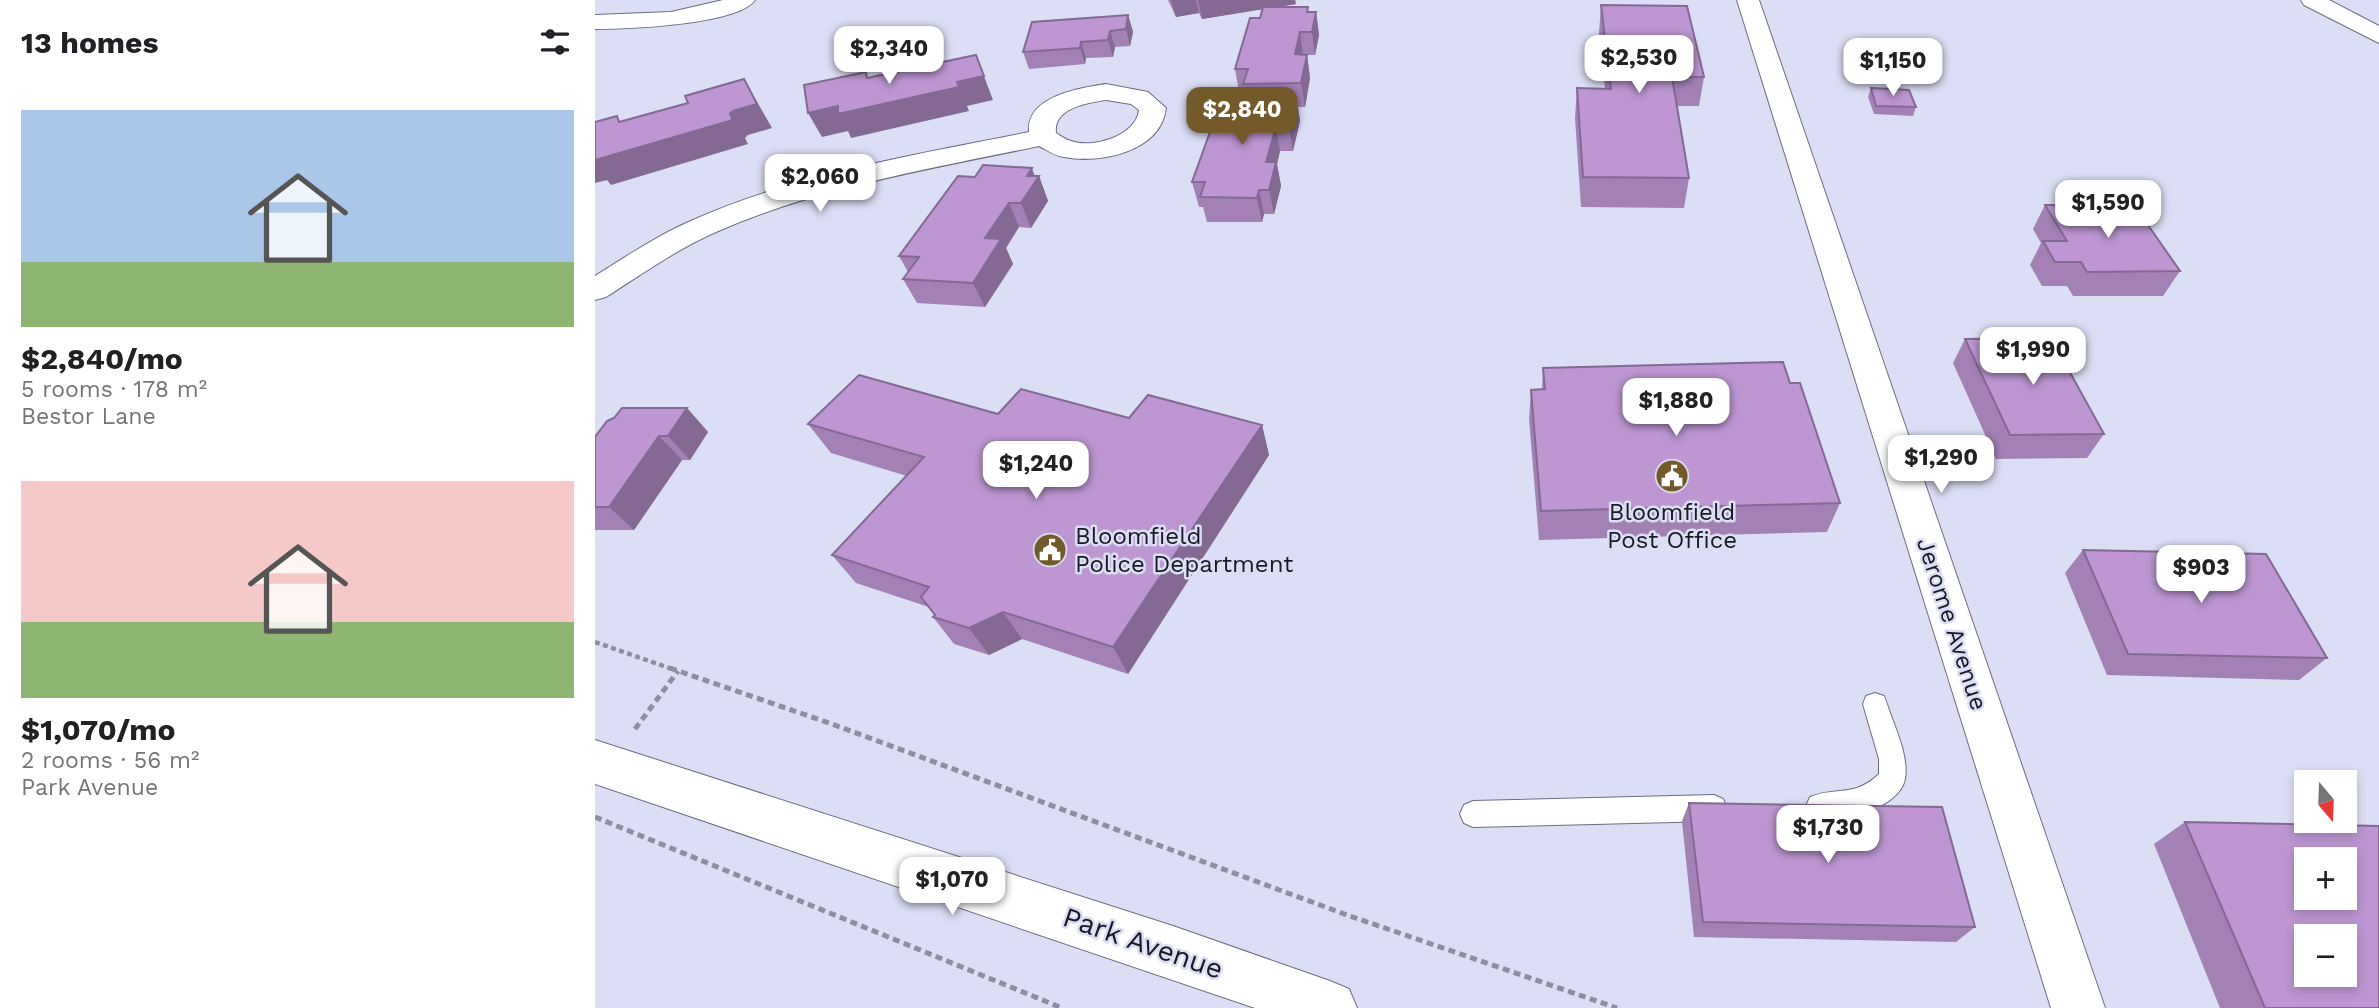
<!DOCTYPE html>
<meta charset="utf-8">
<style>
:root{--surface:#fff;--page:#f2f2f2;--text:#202124;--muted:#757577;--accent:#74592b}
body{margin:0;font-family:"Work Sans",sans-serif;background:var(--page);color:var(--text);height:100vh;display:flex;flex-direction:column;font-size:26px;white-space:nowrap}
*{box-sizing:border-box;margin:0}
p{font-size:23px;color:var(--muted)}
.icon{flex:none;width:38px;height:38px;fill:none;stroke:currentColor;stroke-width:2;stroke-linecap:round;stroke-linejoin:round}
.map{position:relative;flex:1;overflow:hidden}
.side{display:flex;flex-direction:column;background:var(--surface);width:595px}
.side>*{flex:none}
.needle{width:46px;rotate:161deg}
.tools{position:absolute;left:1699px;top:770px;display:grid;gap:14px}
.tools a{display:grid;place-items:center;width:63px;height:63px;border-radius:0px;background:var(--surface);box-shadow:0 4px 10px #0003;font-size:35px}
.price{position:absolute;translate:-50% -60px;padding:0 16px;border-radius:14px;background:#fff;color:#222;font-size:23px;line-height:46px;filter:drop-shadow(0 2px 4px #0008)}
.price::after{content:'';position:absolute;left:50%;top:42px;width:21px;height:16px;margin-left:-10px;background:inherit;clip-path:polygon(0 0,100% 0,50% 100%)}
.price.selected{background:var(--accent);color:#fff}
ul{padding:0;list-style:none}
li{display:grid;align-content:center;gap:14px;height:371px;padding:0 21px}
li span{display:grid;place-items:center;height:217px;border-radius:0px;color:#555}
li>.icon{margin-inline-start:auto}
span .icon{width:126px;height:126px;fill:#fffc;stroke-width:1}
li b{font-size:30px}
h2{display:flex;justify-content:space-between;align-items:center;height:84px;padding:0 21px;font-size:30px}
main{display:flex;flex:1;min-height:0}
.map>svg:first-child{display:block}
</style>
<main>
<section class="side">
<h2>13 homes<svg class="icon" aria-label="filters" viewBox="0 0 24 24"><path d="M4 7h16M4 17h16"/><circle cx="9" cy="7" r="2"/><circle cx="15" cy="17" r="2"/></svg></h2>
<ul>
<li><span style="background:linear-gradient(#a9c7e8 70%,#8fb573 0)"><svg class="icon" aria-label="home" viewBox="0 0 24 24"><path d="M3 11l9-7 9 7M6 9v11h12V9"/></svg></span><div><b>$2,840/mo</b><p>5 rooms · 178 m²</p><p>Bestor Lane</p></div></li>
<li><span style="background:linear-gradient(#f6c9c9 65%,#8fb573 0)"><svg class="icon" aria-label="home" viewBox="0 0 24 24"><path d="M3 11l9-7 9 7M6 9v11h12V9"/></svg></span><div><b>$1,070/mo</b><p>2 rooms · 56 m²</p><p>Park Avenue</p></div></li>
</ul>
</section>
<div class="map">
<svg width="1784" height="1008" viewBox="0 0 1784 1008">
<rect width="100%" height="100%" fill="#dcdef6"/>
<g fill="none" stroke-linecap="round" stroke-linejoin="round">
<defs>
<path id="service" d="M1280,693L1289,696L1292,704C1299,726 1314,755 1310,779C1304,810 1240,825 1215,815L1211,806L1215,797C1242,786 1259,798 1284,774V759L1268,704L1271,696Z
M1119,795L1128,799L1132,808L1128,817L1119,821L878,827L869,823L865,814L869,805L878,801Z"/>
<path id="minor" d="M128,0H160C143,25 31,29 0,29V15L76,12Z
M511,84L553,92L571,108C566,152 505,164 469,157C460,156 452,150 444,146C335,169 223,187 121,232C82,249 47,274 11,297L0,300V276C32,256 63,235 98,220C204,173 321,155 434,132C431,96 485,88 511,84ZM511,100L536,104L544,110C541,136 498,149 476,141C471,140 466,136 461,133C458,108 492,103 511,100Z"/>
<path id="tertiary" d="M1142,0H1164L1510,1008H1456Z"/>
<path id="secondary" d="M1706,0H1734L1784,26V43L1709,5Z
M0,740L578,926L735,981L754,989L762,1008H660L0,784Z"/>
</defs>
<use href="#service" stroke="#6b6c82" stroke-width="2"/>
<use href="#minor" stroke="#6b6c82" stroke-width="2"/>
<use href="#tertiary" stroke="#6b6c82" stroke-width="2"/>
<use href="#secondary" stroke="#6b6c82" stroke-width="2"/>
<path stroke="#8d8ea0" stroke-width="4.5" stroke-dasharray="5 3.5" stroke-linecap="butt" d="M0,642L80,670"/>
<path stroke="#8d8ea0" stroke-width="5" stroke-dasharray="7 4.5" stroke-linecap="butt" d="M75,668L237,724L752,915L1022,1008
M40,729L83,671
M0,817L467,1008"/>
<use href="#service" fill="#fff" fill-rule="evenodd"/>
<use href="#minor" fill="#fff" fill-rule="evenodd"/>
<use href="#tertiary" fill="#fff" fill-rule="evenodd"/>
<use href="#secondary" fill="#fff" fill-rule="evenodd"/>
</g>
<path fill="#a381b5" d="M573,0H700L701,4L681,7L713,12H721L724,35L720,55H712L715,78L710,107H703L705,121L698,151H685L682,164L686,186L679,214H669L667,222H612L608,207H604L597,182L638,107L651,97L650,92H644L640,69L665,18L667,9L607,19L604,13L581,17Z
M1006,5L1109,77L1104,106H1082L1094,178L1089,208L986,207L980,118L982,88L1010,89L1004,33Z
M533,15L538,32L535,46L520,47L518,57L491,58L490,64L434,69L428,52Z
M1276,88L1321,107L1318,116L1279,114L1273,97Z
M444,176L453,201L436,228L424,227L411,248L418,264L390,307L322,303L308,279L313,272L304,256L380,177Z
M1450,205L1585,271L1568,296H1478L1472,286H1447L1435,265L1446,243L1438,229Z
M1370,339L1509,434L1492,458L1401,459L1358,363Z
M948,368L1195,383L1245,503L1232,532L944,540L934,419L936,390L947,389Z
M92,408L113,432L95,460H87L39,530H0V437Z
M403,414L534,418L667,425L674,455L533,674L427,639L394,655L359,644L338,617L340,615L334,607L261,583L237,555L312,476L236,453L213,424Z
M1488,550L1732,658L1704,680L1512,675L1470,573Z
M1094,803L1380,927L1361,942L1099,937L1087,821Z
M1590,822L1784,1008H1625L1559,844Z"/>
<path fill="#846993" d="M576,0H601L604,13L581,17Z
M603,0H700L701,4L607,19Z
M721,12L724,35L720,55L717,32Z
M533,15L538,32L535,46L531,29Z
M515,31L520,47L518,57L513,40Z
M705,32L708,55L700,54Z
M486,42L491,58L490,64L485,48Z
M381,55L398,100L372,106L374,111L256,138L253,131L227,137L213,113L362,82Z
M712,55L715,78L710,107L706,83Z
M149,79L177,128L153,135L150,138L153,144L16,185L12,180L0,183V160L135,114Z
M701,97L705,121L698,151L694,127Z
M681,127L685,151L682,164L686,186L679,214L674,190L671,162Z
M437,168L441,180L444,176L453,201L436,228L426,203L432,176Z
M664,190L669,214L667,222L662,198Z
M414,203L424,227L411,248L418,264L390,307L378,283L390,238Z
M92,408L113,432L95,460L73,436Z
M667,425L674,455L533,674L518,647Z
M64,436L87,460L39,530L14,507Z
M408,612L427,639L394,655L374,628Z"/>
<path fill="#bd96d2" stroke="#846993" stroke-width="2" fill-rule="evenodd" d="M1006,5L1092,6L1109,77H1077L1094,178L988,177L982,88L1016,89Z
M668,7H713L712,12H721L717,32H705L700,54L712,55L706,83L648,84L653,69H640L655,18H665Z
M533,15L531,29L515,31L513,40L486,42L485,48L428,52L437,22Z
M381,55L389,76L362,82L364,87L243,114V106L213,113L209,85L271,72L272,78Z
M149,79L162,104L138,111L135,114L138,120L0,160V122L22,116L24,122L93,103L90,96Z
M1276,88L1314,90L1321,107L1281,106Z
M642,97H701L694,127H681L671,162H681L674,190H664L662,198L605,197L610,182H597L624,107H638Z
M388,165L437,168L432,176H444L426,203H414L390,238L406,239L378,283L308,279L324,257L304,256L363,176L380,177Z
M1450,205H1539L1585,271L1492,272L1486,262H1460L1448,241H1472Z
M1456,338L1509,434L1415,435L1370,339Z
M1188,362L1195,383H1205L1245,503L946,511L936,390L950,389L948,368Z
M264,375L403,414L426,389L534,418L553,395L667,425L518,647L408,612L374,628L338,617L340,615L326,597L334,587L237,555L329,457L213,424Z
M27,408H92L73,436H64L14,507H0V437L12,421L19,418Z
M1488,550L1671,554L1732,658L1533,654Z
M1094,803L1347,807L1380,927L1108,922Z
M1590,822L1784,826V1008H1670ZM1712,859H1750V898H1712ZM1712,936H1750V975H1712Z"/>
<defs>
<symbol id="civic-disc" viewBox="-11 -11 22 22"><circle r="9.5" fill="#74592b" stroke="#dcdef6"/><path d="M-.6-6.5H3V-4.5H.6V-3L4-1V1h2V6H-6V1h2V-1L-.6-3ZM-1.2 2.5V6h2.4V2.5Z" fill="#fff"/></symbol>
</defs>
<g fill-rule="evenodd">
<use href="#civic-disc" x="1058" y="457" width="38" height="38"/>
<use href="#civic-disc" x="436" y="531" width="38" height="38"/>
</g>
<g text-anchor="middle" dominant-baseline="central" stroke-width="5" stroke-linejoin="round" paint-order="stroke">
<g font-size="24" fill="#191a22" stroke="#dcdef6">
<text x="1077" y="512">Bloomfield<tspan x="1077" dy="28">Post Office</tspan></text>
<text x="480" y="536" text-anchor="start">Bloomfield<tspan x="480" dy="28">Police Department</tspan></text>
</g>
<g font-size="24" fill="#191a22" stroke="#dcdef6">
<text transform="translate(1357 624) rotate(72)">Jerome Avenue</text>
</g>
<g font-size="28" fill="#191a22" stroke="#dcdef6">
<text transform="translate(548 943) rotate(19)">Park Avenue</text>
</g>
</g>
</svg>
<div class="tools">
<a><svg class="needle" viewBox="-14 -14 28 28"><path d="M0-13l5 13h-10z" fill="#e53935"/><path d="M0 13l5-13h-10z" fill="#757577"/></svg></a>
<a>+</a>
<a>−</a>
</div>
<b class="price" style="left:294px;top:86px">$2,340</b>
<b class="price" style="left:1044px;top:95px">$2,530</b>
<b class="price" style="left:1298px;top:98px">$1,150</b>
<b class="price selected" style="left:647px;top:147px">$2,840</b>
<b class="price" style="left:225px;top:214px">$2,060</b>
<b class="price" style="left:1513px;top:240px">$1,590</b>
<b class="price" style="left:1438px;top:387px">$1,990</b>
<b class="price" style="left:1081px;top:438px">$1,880</b>
<b class="price" style="left:1346px;top:495px">$1,290</b>
<b class="price" style="left:441px;top:501px">$1,240</b>
<b class="price" style="left:1606px;top:605px">$903</b>
<b class="price" style="left:1233px;top:865px">$1,730</b>
<b class="price" style="left:357px;top:917px">$1,070</b>
</div>
</main>
